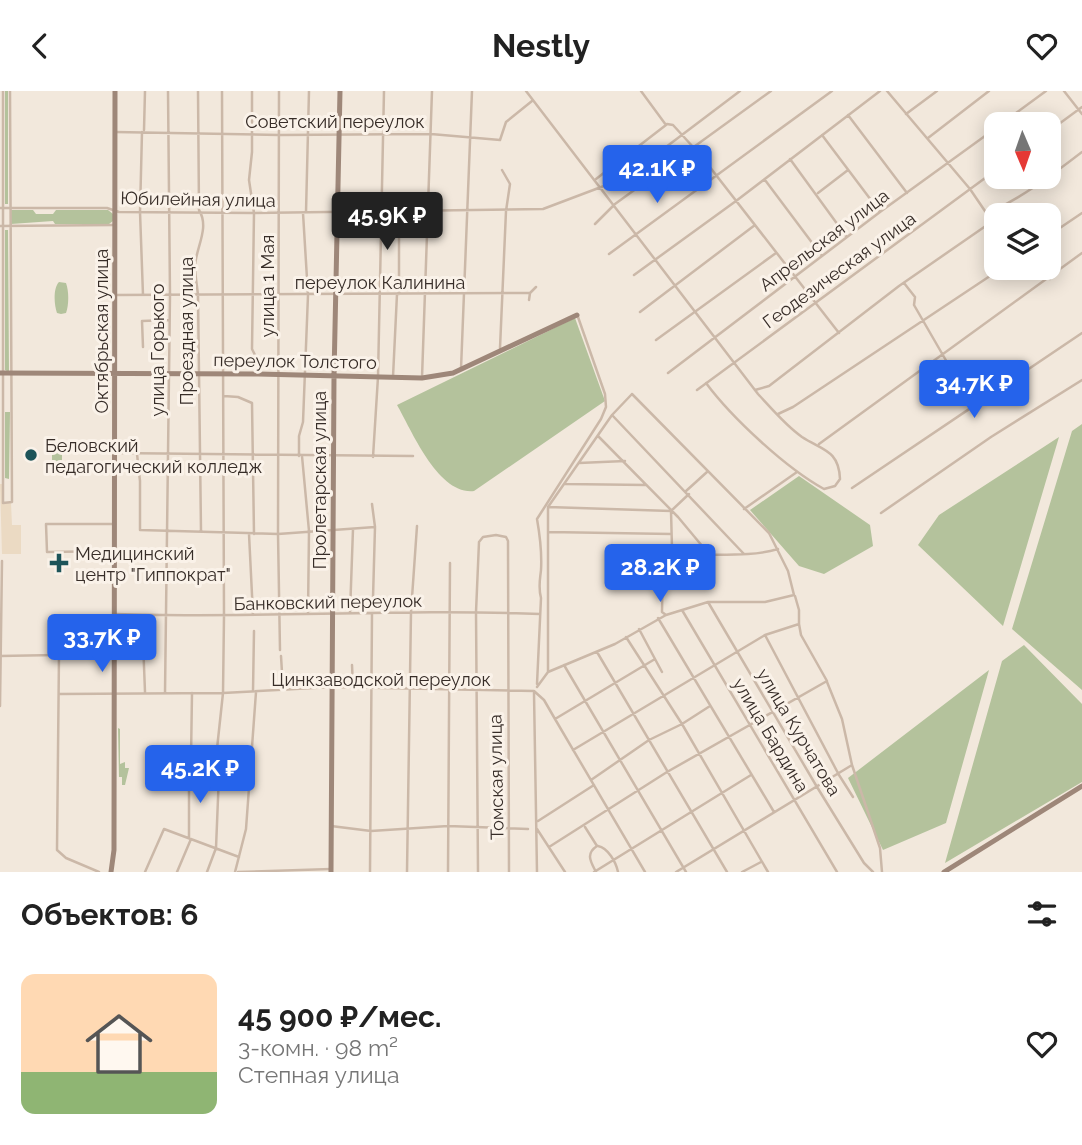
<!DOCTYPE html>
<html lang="ru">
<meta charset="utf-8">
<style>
:root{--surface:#fff;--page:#f6f6f6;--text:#222;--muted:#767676;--accent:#2563eb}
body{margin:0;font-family:Raleway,sans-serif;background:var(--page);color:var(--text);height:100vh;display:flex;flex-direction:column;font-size:26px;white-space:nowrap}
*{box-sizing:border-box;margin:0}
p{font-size:23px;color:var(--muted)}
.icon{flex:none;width:38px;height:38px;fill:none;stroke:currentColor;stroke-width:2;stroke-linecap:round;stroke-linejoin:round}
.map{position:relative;height:781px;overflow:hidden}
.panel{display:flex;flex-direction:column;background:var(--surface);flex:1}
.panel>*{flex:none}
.needle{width:46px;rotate:178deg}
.buttons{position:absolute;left:984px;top:21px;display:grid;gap:14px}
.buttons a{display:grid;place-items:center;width:77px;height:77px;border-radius:14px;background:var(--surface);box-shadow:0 4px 18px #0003;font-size:35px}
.price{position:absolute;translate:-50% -60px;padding:0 16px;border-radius:7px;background:var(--accent);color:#fff;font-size:23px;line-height:46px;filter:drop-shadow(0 2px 4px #0008)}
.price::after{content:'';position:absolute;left:50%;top:42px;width:21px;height:16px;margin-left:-10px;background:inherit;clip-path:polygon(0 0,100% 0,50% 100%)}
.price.active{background:#222;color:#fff}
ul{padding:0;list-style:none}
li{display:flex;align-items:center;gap:21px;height:175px;padding:0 21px}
li span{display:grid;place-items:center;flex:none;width:196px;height:140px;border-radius:14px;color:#555}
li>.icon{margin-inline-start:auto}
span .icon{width:84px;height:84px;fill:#fffc;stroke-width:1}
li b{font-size:30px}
h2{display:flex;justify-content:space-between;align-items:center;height:84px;padding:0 21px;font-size:30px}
header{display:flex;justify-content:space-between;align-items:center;height:91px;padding:0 21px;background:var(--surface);font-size:32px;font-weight:700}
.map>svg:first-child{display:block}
</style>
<header><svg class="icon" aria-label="back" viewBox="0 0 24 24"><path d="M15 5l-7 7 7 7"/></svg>Nestly<svg class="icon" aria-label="heart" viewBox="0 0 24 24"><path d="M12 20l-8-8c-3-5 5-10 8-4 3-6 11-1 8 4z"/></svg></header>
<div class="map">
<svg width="1082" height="781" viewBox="0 0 1082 781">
<rect width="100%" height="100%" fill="#f2e8dc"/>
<path fill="#b4c29c" d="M5,0H8V113H5Z
M11,119H33L36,123H53L56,119H108L113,123V130L109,133H55L53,130L11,133Z
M5,139H8L9,281L5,279Z
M59,191L66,192C69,200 69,214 66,222L61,223L57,222C54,214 53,197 59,191Z
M575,227L605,310L474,400C438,404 412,340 397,314Z
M5,321H10L9,388L5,387Z
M1082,333V599L1012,538L1072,340Z
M1059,346L1003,535L918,454L939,424Z
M55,356H59L62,361V375L57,378L52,373V361Z
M799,385L870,434L873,455L824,483L799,475L750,419Z
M1024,554L1082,613V691L945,772L1002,570Z
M989,579L946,732L883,759L848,687Z
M118,637L120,638V673L125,671V677H129L125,694H122V686H119Z"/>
<path fill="#ebdac3" d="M0,393H3V412H11L12,434H21V463H2Z"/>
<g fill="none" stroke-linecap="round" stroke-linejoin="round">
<path stroke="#cbb8a8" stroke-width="2.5" d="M3,0V412L12,411L10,0
M198,0L199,119C210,137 196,156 195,175C195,184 197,194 198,204L201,440
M252,0V61L249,89L254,122L252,258L256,266L258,283
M279,0L278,443L280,559
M526,0L758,303C771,317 786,335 802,346C822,359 839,359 840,388L835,395L824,398C786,377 732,327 706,292
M887,0L970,98L987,123
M1064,0L1082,23
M906,23L937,0
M848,24L907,102
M667,33L673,34L694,57
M1001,33L1046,0
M144,39L145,0
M115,41L279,44L431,43L500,49L506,31L532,10
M142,41L140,121L143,204
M1048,41L1082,16
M822,44L880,121
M928,47L989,0
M695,57L839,242
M790,68L846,145
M596,88L666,34L641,0
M765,89L822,165
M818,102L848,79
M0,117H107L119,121L254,122L543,118L625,87L740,0
M999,118L1003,124
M399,120V203
M306,121L309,0
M595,133L615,113L771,0
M0,135L115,134
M1048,145L1082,122
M609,163L832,0
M1042,177L1050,188
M634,184L736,110L880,0
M904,192L915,206L914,214L970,311
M530,202L536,196
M115,204L530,202L529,209
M640,221L755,134
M656,249L776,162
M143,256L142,230L169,229
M500,257L506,120L510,93L502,79
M461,278L472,0
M668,282L880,121L996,37
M393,286L397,203
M422,287L432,0
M697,299L996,79
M755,299L769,295L899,195L990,132L987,123C1021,107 1051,85 1082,61
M224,305L238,306L252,312L254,443
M778,323L793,316L1002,177
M612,324L744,463
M598,345L678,426L708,462
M819,353L1082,162
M115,362L413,365
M137,363L140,390V439L278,443L375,436
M299,365V345L303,331L308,204L303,122
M302,365L309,440L308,522
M373,366L378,286L384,0
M579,372L625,370
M565,393L646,394
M852,397L1082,242
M686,400L707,381
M689,403L671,420L672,457L682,465C714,462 747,467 778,458
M372,413L375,436L373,507
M548,416L671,420
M744,418L797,381
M881,422L991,346L1082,289
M549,441L671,443
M249,443L253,524
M115,460L47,461L46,433H115
M663,493L690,490
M708,511L817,696L864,772L873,781
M682,519L837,781
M350,522L353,438
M116,523C258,528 399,517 540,523
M142,524L145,601
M666,524L662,521L663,462L672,457
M658,527L774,721
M765,544L839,684L853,706
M626,546L682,633L768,781
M597,561L727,781
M59,563L57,759L66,767L99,781
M0,565L112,563
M281,565L283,598
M655,568L662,581
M352,574L353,596
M564,574L686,781
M537,593L541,507C538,496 540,489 541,479C542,462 540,445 537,428L601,328L606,316L605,303L578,226
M537,596L548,581L615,553L666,524L708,511H765L794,504L788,480L769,442L632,303L612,324L548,416V581
M253,600L254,540
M165,602L170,204L168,0
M192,602L191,667H216L223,602L224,525L222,0
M534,602L537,781
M59,603L223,602L332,596L534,600L544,609L555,628L645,781
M0,615L2,470
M555,628L655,568L639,538
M573,659L765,544L799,533V519L795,505
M852,674L880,757L882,781
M186,687L189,698V747
M591,689L649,649L682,633L710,615
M538,730L594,694
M331,735L371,740L448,735L528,738
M585,736L597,755C585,763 591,771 596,781
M537,738L565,781
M598,755C608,757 616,771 618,781
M549,756L667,681L827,590L801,544L799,533
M145,781L164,738L239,766
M177,781L191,748
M207,781L216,757L219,683
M235,781L246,738L256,601
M238,781L331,778
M370,781L372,522
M407,781L411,521L417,435
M448,781L450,472
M478,781L476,521L479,451L483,446L496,444L506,446L508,450L509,781
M594,781L751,684
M676,781L852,674L842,628L827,591
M742,781L761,771"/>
<path stroke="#9e8779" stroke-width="5" d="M0,282L258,283L422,287L453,282L577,224
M111,781L114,759L115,0
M331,781L334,285L340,0
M944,781L1082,695"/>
</g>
<g fill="#1d5459" stroke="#faf2e9" stroke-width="2.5">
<circle cx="31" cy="364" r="7"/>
<path d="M55.5 461.5h7v7h7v7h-7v7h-7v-7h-7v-7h7z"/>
</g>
<g text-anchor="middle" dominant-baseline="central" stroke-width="6" stroke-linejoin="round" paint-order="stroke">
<g font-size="18" fill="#372d28" stroke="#faf2e9">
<text x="335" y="30">Советский переулок</text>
<text transform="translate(198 108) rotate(1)">Юбилейная улица</text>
<text transform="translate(824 149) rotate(-37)">Апрельская улица</text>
<text transform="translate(839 179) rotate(-36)">Геодезическая улица</text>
<text x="380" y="191">переулок Калинина</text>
<text transform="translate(267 195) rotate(-90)">улица 1 Мая</text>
<text transform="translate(101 240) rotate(-90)">Октябрьская улица</text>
<text transform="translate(186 240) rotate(-90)">Проездная улица</text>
<text transform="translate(157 259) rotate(-90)">улица Горького</text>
<text transform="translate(295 270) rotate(1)">переулок Толстого</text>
<text transform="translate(319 389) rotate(-90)">Пролетарская улица</text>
<text transform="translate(328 511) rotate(-1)">Банковский переулок</text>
<text x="381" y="588">Цинкзаводской переулок</text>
<text transform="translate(799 641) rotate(59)">улица Курчатова</text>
<text transform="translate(771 644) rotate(59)">улица Бардина</text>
<text transform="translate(496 686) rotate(-91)">Томская улица</text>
</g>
<g font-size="18" fill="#372d28" stroke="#faf2e9" text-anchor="start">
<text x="45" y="354">Беловский<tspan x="45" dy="21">педагогический колледж</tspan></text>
<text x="75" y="462">Медицинский<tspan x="75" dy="21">центр "Гиппократ"</tspan></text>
</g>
</g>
</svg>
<div class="buttons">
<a><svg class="needle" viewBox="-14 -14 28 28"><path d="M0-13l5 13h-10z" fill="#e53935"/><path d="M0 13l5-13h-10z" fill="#767676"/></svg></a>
<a><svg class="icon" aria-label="layers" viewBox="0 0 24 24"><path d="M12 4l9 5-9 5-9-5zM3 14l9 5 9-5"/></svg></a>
</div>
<b class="price" style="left:657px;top:114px">42.1K ₽</b>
<b class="price active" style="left:387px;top:161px">45.9K ₽</b>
<b class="price" style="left:974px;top:329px">34.7K ₽</b>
<b class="price" style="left:660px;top:513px">28.2K ₽</b>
<b class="price" style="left:102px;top:583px">33.7K ₽</b>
<b class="price" style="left:200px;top:714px">45.2K ₽</b>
</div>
<section class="panel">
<h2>Объектов: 6<svg class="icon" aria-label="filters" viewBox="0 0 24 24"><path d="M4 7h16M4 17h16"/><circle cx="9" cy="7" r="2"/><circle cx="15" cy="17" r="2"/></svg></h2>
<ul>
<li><span style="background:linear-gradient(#ffd9b3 70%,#8fb573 0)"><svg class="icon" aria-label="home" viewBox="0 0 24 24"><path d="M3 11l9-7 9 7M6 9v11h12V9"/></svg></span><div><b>45 900 ₽/мес.</b><p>3-комн. · 98 m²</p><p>Степная улица</p></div><svg class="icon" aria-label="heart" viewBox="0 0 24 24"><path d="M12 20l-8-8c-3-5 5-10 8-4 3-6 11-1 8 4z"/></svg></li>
</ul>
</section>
